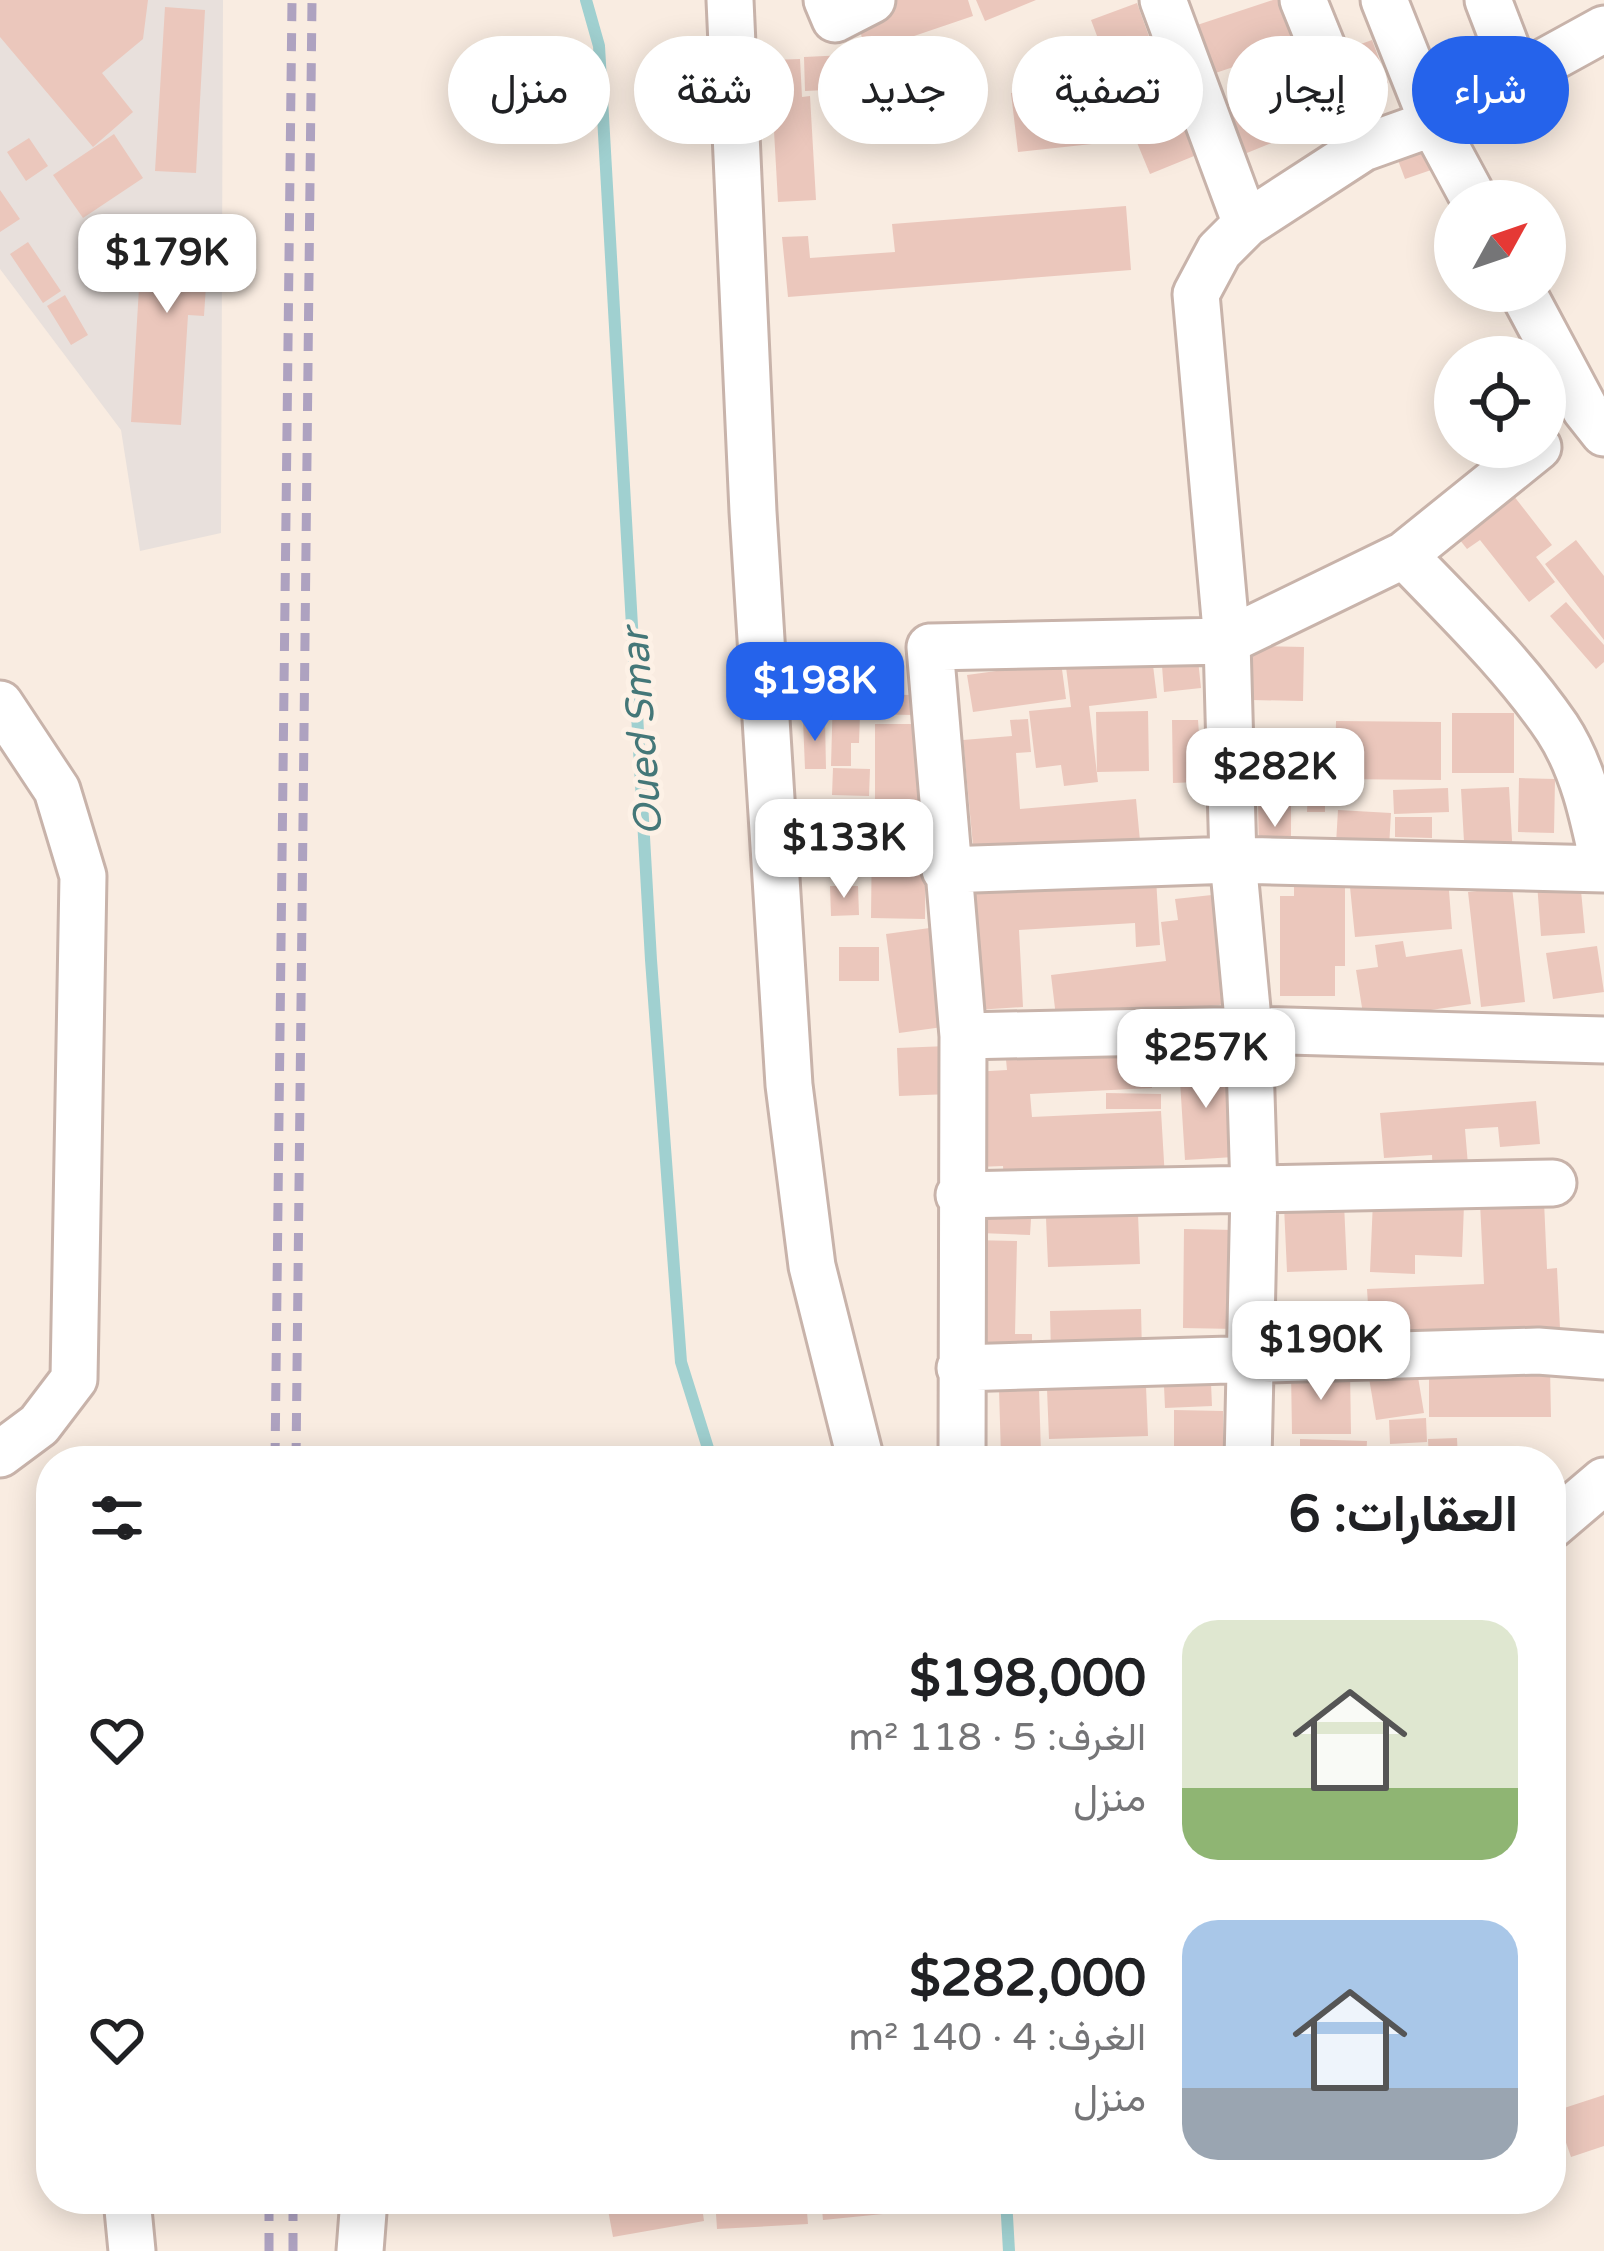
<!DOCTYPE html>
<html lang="ar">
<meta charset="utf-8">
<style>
:root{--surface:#fff;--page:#f6f6f6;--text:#202124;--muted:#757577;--accent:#2563eb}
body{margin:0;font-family:"Varela Round",Vazirmatn,sans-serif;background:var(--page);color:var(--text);direction:rtl;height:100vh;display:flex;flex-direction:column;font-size:45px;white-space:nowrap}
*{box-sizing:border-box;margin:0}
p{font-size:39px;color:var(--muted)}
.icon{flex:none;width:66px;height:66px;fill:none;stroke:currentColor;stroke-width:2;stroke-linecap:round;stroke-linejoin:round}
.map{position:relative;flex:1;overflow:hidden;direction:ltr}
.panel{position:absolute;left:36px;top:1446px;width:1530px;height:768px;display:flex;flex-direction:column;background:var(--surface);border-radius:48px;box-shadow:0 6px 30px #0003;direction:rtl}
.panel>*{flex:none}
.guide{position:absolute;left:36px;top:36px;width:1533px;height:108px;direction:rtl;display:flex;gap:24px}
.needle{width:78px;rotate:50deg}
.fabs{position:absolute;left:1434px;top:180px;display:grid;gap:24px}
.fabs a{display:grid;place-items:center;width:132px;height:132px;border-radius:50%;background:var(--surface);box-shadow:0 6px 30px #0003;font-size:60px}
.price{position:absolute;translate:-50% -102px;padding:0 27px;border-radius:24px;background:#fff;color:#222;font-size:39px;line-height:78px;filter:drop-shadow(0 3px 6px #0008)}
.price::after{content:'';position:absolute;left:50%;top:72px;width:36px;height:27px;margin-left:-18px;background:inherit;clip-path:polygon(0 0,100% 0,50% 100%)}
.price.selected{background:var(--accent);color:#fff}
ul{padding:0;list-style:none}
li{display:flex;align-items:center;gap:36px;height:300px;padding:0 48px}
li span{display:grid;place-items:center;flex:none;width:336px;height:240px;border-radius:36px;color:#555}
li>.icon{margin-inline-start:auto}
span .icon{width:144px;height:144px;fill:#fffc;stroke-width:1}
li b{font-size:51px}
h2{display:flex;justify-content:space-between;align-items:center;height:144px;padding:0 48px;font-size:51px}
.chip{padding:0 42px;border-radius:54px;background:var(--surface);box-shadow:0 6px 30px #0003;font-size:42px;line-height:108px}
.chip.selected{background:var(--accent);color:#fff}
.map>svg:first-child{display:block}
</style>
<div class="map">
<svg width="1604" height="2251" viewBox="0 0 1604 2251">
<rect width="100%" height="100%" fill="#f9ece1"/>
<path fill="#e8e0dc" d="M0,0H223L221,533L140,551L121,430L0,269Z"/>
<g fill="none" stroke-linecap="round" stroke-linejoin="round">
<path stroke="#a0d0d0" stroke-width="12" d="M586,0L599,46L651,960L681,1362L712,1461
M1006,2199L1009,2251"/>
</g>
<path fill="#ebc7bc" d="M0,0H148L143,39L102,73L133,112L93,147L0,37Z
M896,0H968L973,16L867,52L854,14Z
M976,0H1036L985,21Z
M1273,0H1280L1295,46L1198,79L1182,30Z
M1137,3L1156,56L1111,73L1091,20Z
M165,7L205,10L196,173L155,171Z
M1372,40L1388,83L1345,98L1330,55Z
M888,53L890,87L805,91L804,57Z
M800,59L802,97L810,96L816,200L778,202L770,60Z
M1163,67L1199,154L1150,174L1114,87Z
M1320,70L1339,115L1242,155L1223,111Z
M1085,84L1092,144L1018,152L1011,93Z
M114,134L143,178L83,218L53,175Z
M29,138L48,166L26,181L7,152Z
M1425,142L1434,169L1405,179L1395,152Z
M0,190L20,219L0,232Z
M1126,206L1131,270L788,297L782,237L808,236L810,258L895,252L892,224Z
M143,221L210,225L204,316L188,315L181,425L131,422Z
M28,242L61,291L43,303L10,254Z
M65,295L88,335L71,345L47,306Z
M1503,482L1552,545L1536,557L1555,582L1529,602L1480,540L1467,549L1448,525Z
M1576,540L1604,576V640L1545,564Z
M1566,602L1604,645V662L1596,669L1550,616Z
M1253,646L1304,647L1303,701L1252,700Z
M1197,650L1201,688L1164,692L1161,653Z
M1152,657L1157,698L1089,706L1098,782L1064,786L1061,765L1036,768L1029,711L1071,707L1066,667Z
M1061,662L1066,699L973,712L967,675Z
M824,692L825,712L803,713L802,693Z
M833,694L913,695V715L860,714L859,743H851V766H831Z
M1148,711L1149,771L1097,772L1096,712Z
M1452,713H1514V773H1452Z
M803,719H825L826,769H805Z
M1028,719L1031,752L1016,753L1020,809L1136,799L1140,841L974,856L963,740L1012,736L1010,720Z
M1172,720H1198L1199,734L1221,733L1222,781L1173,783Z
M1336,721L1441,722V780L1335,779Z
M875,724H919L920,813H875Z
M1258,748L1306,749L1305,797L1257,796Z
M833,768L870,769L869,796L832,795Z
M1519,778L1555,779L1554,833L1518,832Z
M1509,787L1513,857L1465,859L1461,789Z
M1448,788L1449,812L1394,814L1393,790Z
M1308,789H1325V812H1307Z
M1258,801H1291V860H1259Z
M1338,810L1391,813L1388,864L1335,861Z
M1395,817H1432V838L1395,837Z
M872,830L926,831L925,919L871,918Z
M828,833L862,835L859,874L826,871Z
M1294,871H1345V966H1335V996H1280V896H1294Z
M1156,878L1160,945L1136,947L1135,923L1019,930L1023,1007L976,1010L968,889Z
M1448,878L1452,929L1355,937L1350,887Z
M1580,880L1585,933L1541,936L1537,883Z
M830,886H858L859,915L831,916Z
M1512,887L1525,1002L1481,1007L1468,892Z
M1221,894L1235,1003L1057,1025L1051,975L1166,961L1161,922L1178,920L1175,899Z
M937,927L950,1026L899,1033L886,934Z
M1403,941L1406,957L1462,949L1471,1004L1364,1020L1356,970L1378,967L1375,945Z
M1597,946L1604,992L1553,999L1546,953Z
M839,947H879V981H839Z
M1150,1041L1152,1088L1030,1094L1032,1117L1161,1111L1165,1179L1004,1186L1003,1166L977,1167L972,1072L1007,1070L1005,1049Z
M948,1046L950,1094L899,1096L897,1048Z
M1227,1062L1234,1157L1185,1160L1179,1065Z
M1106,1093L1161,1094V1109H1106Z
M1536,1101L1540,1144L1500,1147L1498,1127L1465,1129L1469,1177L1433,1180L1432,1155L1384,1158L1380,1113Z
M1373,1200L1464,1205L1462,1257L1415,1255V1274L1370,1272Z
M1544,1201L1547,1269L1557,1268L1560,1328L1370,1336L1367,1289L1484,1284L1480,1203Z
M1344,1203L1347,1270L1287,1272L1284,1206Z
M1138,1214L1140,1264L1048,1267L1046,1218Z
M981,1216L1031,1219L1030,1235L980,1233Z
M1184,1229L1236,1230V1329L1183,1328Z
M971,1240L1017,1241L1015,1334H1032V1364L969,1363Z
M1141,1309L1142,1353L1051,1355L1050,1311Z
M1416,1365L1424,1413L1376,1420L1368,1372Z
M1429,1368H1550L1551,1417H1429Z
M1350,1371L1351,1434H1292L1291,1372Z
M1211,1383L1212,1406L1165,1408L1164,1386Z
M1146,1386L1148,1436L1049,1439L1047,1389Z
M1039,1388L1041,1454L1001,1456L999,1390Z
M1174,1410L1223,1411V1461H1174Z
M1426,1418L1427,1442L1390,1444L1389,1420Z
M1457,1438L1458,1461H1429L1428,1439Z
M1300,1439L1367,1441L1366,1461H1300Z
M1604,2095V2146L1571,2157L1555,2111Z
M606,2199H701L704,2221L613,2237Z
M715,2199H806L808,2224L717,2229Z
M821,2199H912L913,2211L823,2220Z"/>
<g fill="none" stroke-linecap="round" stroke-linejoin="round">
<defs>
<path id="street" d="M730,0L753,512L789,1085L812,1266L861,1461
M827,0L835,19L872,0
M1163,0L1246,224
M1303,0L1363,148
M1384,0L1433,123L1475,201
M1488,0L1518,78
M1522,291L1585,409L1604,433
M1404,555C1457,610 1514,665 1557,728C1584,769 1594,820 1604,867
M0,704L57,790L83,876L74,1379L39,1425L0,1454
M945,870L1233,860L1604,869
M963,1036L1249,1030L1604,1040
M959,1195L1553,1183
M960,1368L1538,1351L1604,1356
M962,1461L963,1036L930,647L1227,641L1404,555L1538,447
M1248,1461L1254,1190L1249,1030L1233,860L1227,641L1196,294L1219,251L1246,224L1363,148L1433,123L1604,29
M1551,1526L1604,1481
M127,2199L132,2251
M360,2251L364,2199"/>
</defs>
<use href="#street" stroke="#c8b3aa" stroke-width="51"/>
<use href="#street" stroke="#fff" stroke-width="45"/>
<path stroke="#aea2c0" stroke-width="9" stroke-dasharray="18 12" stroke-linecap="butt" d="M275,1461L292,0
M296,1461L312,0
M269,2251V2199
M293,2251V2199"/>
</g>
<g text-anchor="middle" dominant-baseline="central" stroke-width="10" stroke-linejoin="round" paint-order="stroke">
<g font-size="39" font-style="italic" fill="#447778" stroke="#fdf1e6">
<text transform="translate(642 732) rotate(-94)">Oued Smar</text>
</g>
</g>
</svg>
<div class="fabs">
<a><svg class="needle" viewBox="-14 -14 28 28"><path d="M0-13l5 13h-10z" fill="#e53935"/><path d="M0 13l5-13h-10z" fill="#757577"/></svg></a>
<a><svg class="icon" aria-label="locate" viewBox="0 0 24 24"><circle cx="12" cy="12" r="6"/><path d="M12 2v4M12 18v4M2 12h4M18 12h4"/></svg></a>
</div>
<b class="price" style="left:167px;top:316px">$179K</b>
<b class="price selected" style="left:815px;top:744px">$198K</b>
<b class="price" style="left:1275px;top:830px">$282K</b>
<b class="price" style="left:844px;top:901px">$133K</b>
<b class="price" style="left:1206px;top:1111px">$257K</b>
<b class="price" style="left:1321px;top:1403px">$190K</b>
<div class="guide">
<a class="chip selected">شراء</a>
<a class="chip">إيجار</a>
<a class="chip">تصفية</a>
<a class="chip">جديد</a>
<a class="chip">شقة</a>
<a class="chip">منزل</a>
</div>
<section class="panel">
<h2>العقارات: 6<svg class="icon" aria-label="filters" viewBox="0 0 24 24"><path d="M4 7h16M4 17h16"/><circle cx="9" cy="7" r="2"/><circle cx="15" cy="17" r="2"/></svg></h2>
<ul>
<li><span style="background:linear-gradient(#dfe7d0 70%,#8fb573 0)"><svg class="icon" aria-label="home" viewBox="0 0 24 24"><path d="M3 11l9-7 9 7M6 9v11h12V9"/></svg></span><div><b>$198,000</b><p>الغرف: 5 · 118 m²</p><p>منزل</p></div><svg class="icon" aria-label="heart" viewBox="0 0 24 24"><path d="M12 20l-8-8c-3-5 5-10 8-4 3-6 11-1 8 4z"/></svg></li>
<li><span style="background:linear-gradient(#a9c7e8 70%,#9aa5b1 0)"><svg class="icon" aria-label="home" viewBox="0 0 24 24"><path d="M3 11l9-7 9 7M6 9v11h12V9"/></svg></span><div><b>$282,000</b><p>الغرف: 4 · 140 m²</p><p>منزل</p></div><svg class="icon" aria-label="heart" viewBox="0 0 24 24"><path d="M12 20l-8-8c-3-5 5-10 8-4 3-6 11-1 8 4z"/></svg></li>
</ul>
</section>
</div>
